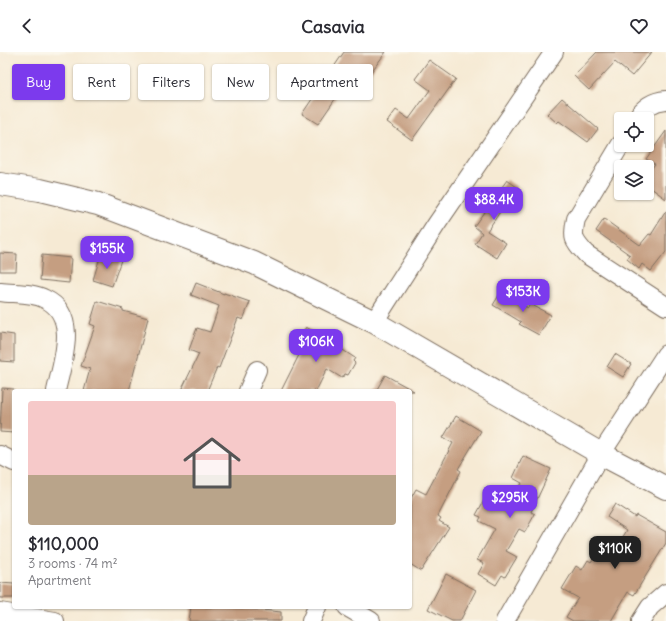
<!DOCTYPE html>
<meta charset="utf-8">
<style>
:root{--surface:#fff;--page:#f7f7f7;--text:#2b2b33;--muted:#7c7c81;--accent:#7c3aed}
body{margin:0;font-family:Delius,sans-serif;background:var(--page);color:var(--text);height:100vh;display:flex;flex-direction:column;font-size:15px;white-space:nowrap}
*{box-sizing:border-box;margin:0}
p{font-size:13px;color:var(--muted)}
.icon{flex:none;width:22px;height:22px;fill:none;stroke:currentColor;stroke-width:2;stroke-linecap:round;stroke-linejoin:round}
.map{position:relative;flex:1;overflow:hidden}
.side{position:absolute;left:12px;top:337px;width:400px;height:220px;display:flex;flex-direction:column;background:var(--surface);border-radius:4px;box-shadow:0 1px 3px #0004}
.side>*{flex:none}
.guide{position:absolute;left:12px;top:12px;width:400px;height:36px;display:flex;gap:8px}
.buttons{position:absolute;left:614px;top:60px;display:grid;gap:8px}
.buttons a{display:grid;place-items:center;width:40px;height:40px;border-radius:4px;background:var(--surface);box-shadow:0 1px 3px #0004;font-size:20px}
.price{position:absolute;translate:-50% -34px;padding:0 9px;border-radius:8px;background:var(--accent);color:#fff;font-size:13px;line-height:26px;filter:drop-shadow(0 1px 2px #0008)}
.price::after{content:'';position:absolute;left:50%;top:24px;width:12px;height:9px;margin-left:-6px;background:inherit;clip-path:polygon(0 0,100% 0,50% 100%)}
.price.current{background:#222;color:#fff}
ul{padding:0;list-style:none}
li{display:grid;align-content:center;gap:8px;height:212px;padding:0 16px}
li span{display:grid;place-items:center;height:124px;border-radius:4px;color:#555}
li>.icon{margin-inline-start:auto}
span .icon{width:72px;height:72px;fill:#fffc;stroke-width:1}
li b{font-size:17px}
.pill{padding:0 14px;border-radius:4px;background:var(--surface);box-shadow:0 1px 3px #0004;font-size:14px;line-height:36px}
.pill.current{background:var(--accent);color:#fff}
header{display:flex;justify-content:space-between;align-items:center;height:52px;padding:0 16px;background:var(--surface);font-size:18px;font-weight:800}
.map>svg:first-child{display:block}
</style>
<header><svg class="icon" aria-label="back" viewBox="0 0 24 24"><path d="M15 5l-7 7 7 7"/></svg>Casavia<svg class="icon" aria-label="heart" viewBox="0 0 24 24"><path d="M12 20l-8-8c-3-5 5-10 8-4 3-6 11-1 8 4z"/></svg></header>
<div class="map">
<svg width="666" height="569" viewBox="0 0 666 569">
<rect width="100%" height="100%" fill="#fbf7ec"/>
<filter id="ink" filterUnits="userSpaceOnUse"><feTurbulence type="fractalNoise" baseFrequency=".025" numOctaves="2"/><feDisplacementMap in="SourceGraphic" scale="8" xChannelSelector="R" yChannelSelector="G"/><feConvolveMatrix kernelMatrix="1 2 1 2 8 2 1 2 1" color-interpolation-filters="sRGB"/></filter>
<filter id="wash" filterUnits="userSpaceOnUse"><feTurbulence type="fractalNoise" baseFrequency=".012" numOctaves="4" result="noise"/><feDisplacementMap in="SourceGraphic" scale="16" xChannelSelector="R" yChannelSelector="G"/><feGaussianBlur stdDeviation="0.9" result="paint"/><feColorMatrix in="noise" values="0 0 0 0 0 0 0 0 0 0 0 0 0 0 0 0 0 1.4 0 .05"/><feComposite in="paint" operator="in"/></filter>
<g filter="url(#wash)">
<rect width="100%" height="100%" fill="#f6ead4"/>
<g id="blocks">
<path fill="#c59e81" d="M344,0H386L362,32L351,24L318,72L302,62Z
M597,0H652L632,24L615,10L589,38L574,24Z
M429,8L456,27L412,88L387,70L396,58L409,67L430,38L415,27Z
M562,46L598,77L588,90L559,69L557,71L547,62Z
M666,79V147L647,133V122L655,112L646,107Z
M507,128L517,135L487,179L506,191L497,206L475,192L482,181L474,174Z
M666,159V200L651,219L642,212L639,217L627,207L630,203L596,179L604,167L640,193L649,182L651,183Z
M0,201L17,202L16,219H0Z
M101,202L121,208L112,234L93,228Z
M42,203L71,206L69,231L40,228Z
M196,231L224,242V241L250,250L243,268L238,266L219,316L217,315L207,339H181L199,302L189,298L197,276L210,280L219,254L191,243Z
M501,240L528,256L530,252L551,263L539,283L519,272L521,270L493,253Z
M97,249L123,257V259L148,266L129,339H84L90,317L81,314L95,274L90,272Z
M306,275L333,291H332L355,306L353,309L355,311L348,323L345,322L342,326L327,317L316,339H281L301,299L294,295Z
M0,281L14,283V310L0,309Z
M615,302L631,312L623,325L607,315Z
M385,323L414,339H376Z
M2,336L14,337V381L0,380Z
M456,364L481,379L458,417L461,419L438,464L441,466L439,469L449,475L421,519L410,512V448L416,437L426,442L453,391L443,386Z
M523,404L551,417L531,460L535,462L525,480L519,477L506,499L517,505L505,525L502,523L496,533L478,522L484,511L477,508L495,477L479,469L481,465L476,463L487,443L508,454L522,431L513,426Z
M615,452L635,465L636,463L666,480V491L634,543L628,540L611,569H573L566,565L578,546L562,537L576,514L582,518L588,508L591,510L599,498L611,505L627,478L607,465Z
M446,522L476,538L460,569H452L428,557Z
M0,531L14,532V546H0Z
M191,555H234L281,560V569H189Z"/>
</g>
</g>
<g filter="url(#ink)">
<use href="#blocks" fill-opacity="0" stroke="#7c6d5e" stroke-width="1"/>
<g fill="none" stroke-linecap="round" stroke-linejoin="round">
<defs>
<path id="minor" d="M636,67C643,56 653,49 666,48
M621,92L576,167C572,186 573,188 586,202L666,254
M0,240C14,242 32,240 45,247C80,263 62,311 56,339
M374,270L436,173L554,0
M248,339L257,318
M0,403L14,410
M347,555L371,569
M0,560L55,569
M311,569L317,555
M505,569L601,402L666,302
M641,569L650,555L666,541"/>
<path id="tertiary" d="M0,132L40,138L98,152L254,211L374,270L601,402L666,436"/>
</defs>
<use href="#minor" stroke="#7c6d5e" stroke-width="20"/>
<use href="#tertiary" stroke="#7c6d5e" stroke-width="24"/>
<use href="#minor" stroke="#fff" stroke-width="18"/>
<use href="#tertiary" stroke="#fff" stroke-width="22"/>
</g>
</g>
</svg>
<div class="buttons">
<a><svg class="icon" aria-label="locate" viewBox="0 0 24 24"><circle cx="12" cy="12" r="6"/><path d="M12 2v4M12 18v4M2 12h4M18 12h4"/></svg></a>
<a><svg class="icon" aria-label="layers" viewBox="0 0 24 24"><path d="M12 4l9 5-9 5-9-5zM3 14l9 5 9-5"/></svg></a>
</div>
<b class="price" style="left:494px;top:169px">$88.4K</b>
<b class="price" style="left:107px;top:218px">$155K</b>
<b class="price" style="left:523px;top:261px">$153K</b>
<b class="price" style="left:316px;top:311px">$106K</b>
<b class="price" style="left:510px;top:467px">$295K</b>
<b class="price current" style="left:615px;top:518px">$110K</b>
<div class="guide">
<a class="pill current">Buy</a>
<a class="pill">Rent</a>
<a class="pill">Filters</a>
<a class="pill">New</a>
<a class="pill">Apartment</a>
</div>
<section class="side">
<ul>
<li><span style="background:linear-gradient(#f6c9c9 60%,#b9a48a 0)"><svg class="icon" aria-label="home" viewBox="0 0 24 24"><path d="M3 11l9-7 9 7M6 9v11h12V9"/></svg></span><div><b>$110,000</b><p>3 rooms · 74 m²</p><p>Apartment</p></div></li>
</ul>
</section>
</div>
